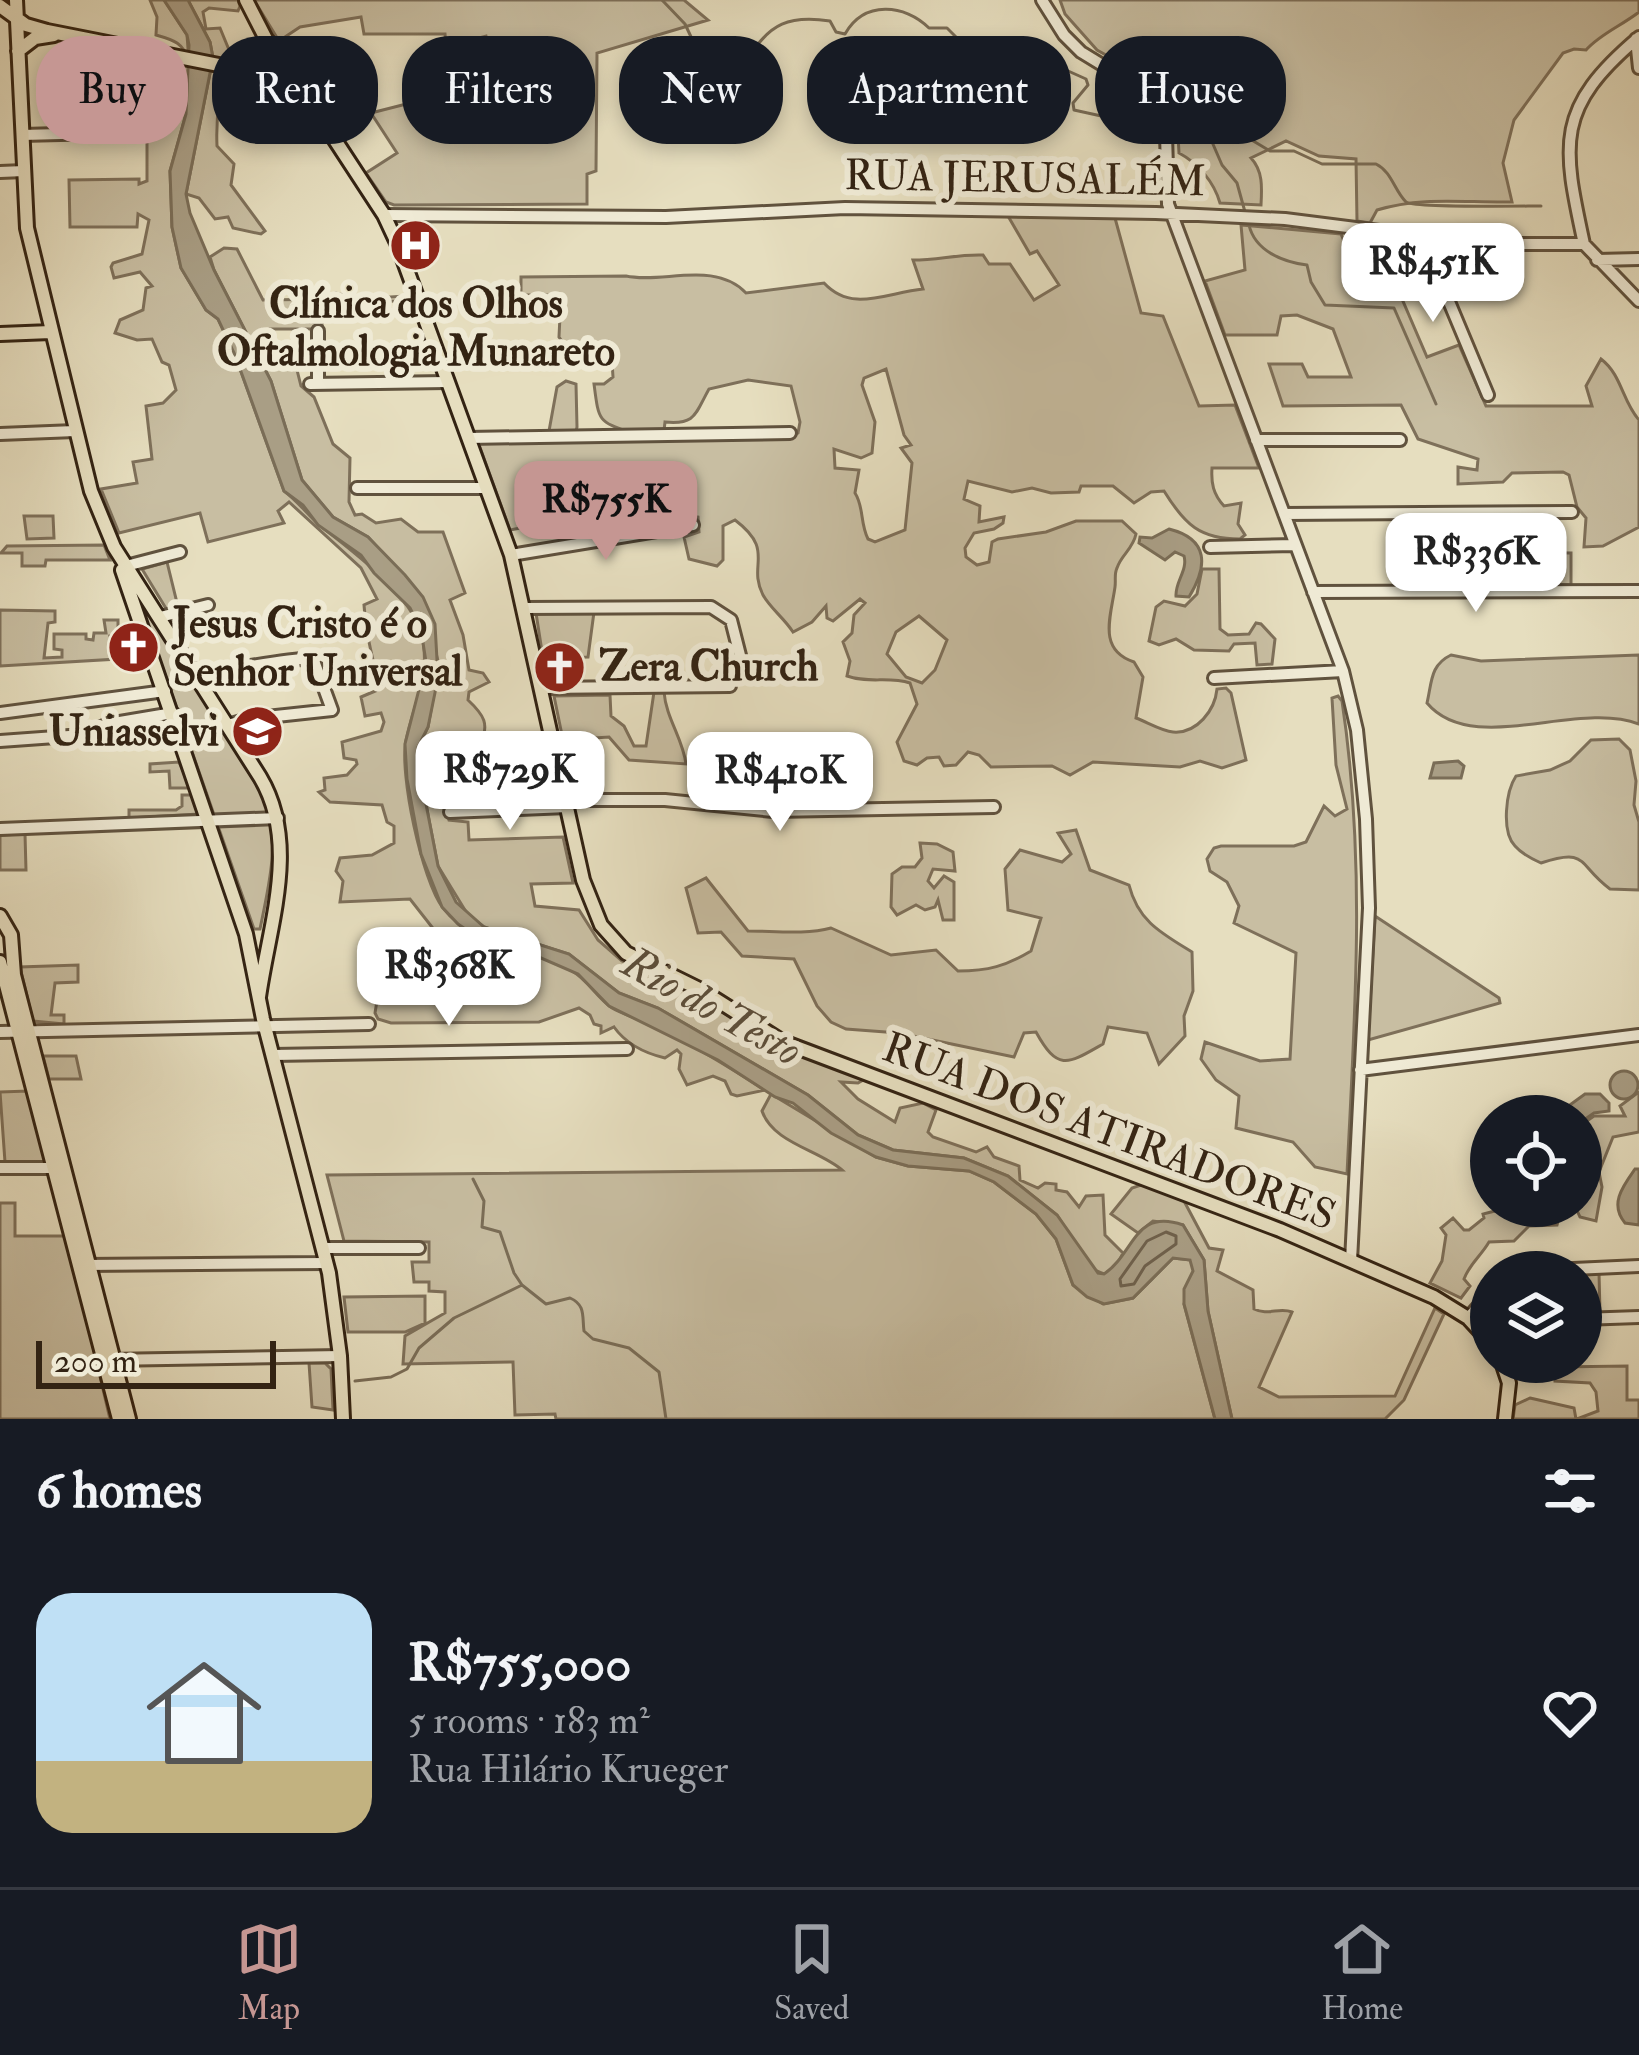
<!DOCTYPE html>
<meta charset="utf-8">
<style>
:root{--surface:#171b24;--page:#242831;--text:#f1f3f6;--muted:#9ea1a6;--line:#363941;--accent:#c59692}
body{margin:0;font-family:"IM FELL Double Pica",serif;background:var(--page);color:var(--text);height:100vh;display:flex;flex-direction:column;font-size:45px;white-space:nowrap}
*{box-sizing:border-box;margin:0}
p{font-size:39px;color:var(--muted)}
.icon{flex:none;width:66px;height:66px;fill:none;stroke:currentColor;stroke-width:2;stroke-linecap:round;stroke-linejoin:round}
.map{position:relative;height:1419px;overflow:hidden}
.side{display:flex;flex-direction:column;background:var(--surface);flex:1}
.side>*{flex:none}
.top-card{position:absolute;left:36px;top:36px;width:1569px;height:108px;display:flex;gap:24px}
.buttons{position:absolute;left:1470px;top:1095px;display:grid;gap:24px}
.buttons a{display:grid;place-items:center;width:132px;height:132px;border-radius:50%;background:var(--surface);box-shadow:0 6px 18px #0003;font-size:60px}
.scale{position:absolute;left:36px;bottom:30px;width:240px;box-sizing:border-box;padding-left:12px;border:6px solid #332313;border-top:0;font-size:33px;line-height:42px;white-space:nowrap;color:#332313;-webkit-text-stroke:9px #efead5;paint-order:stroke}
.price{position:absolute;translate:-50% -102px;padding:0 27px;border-radius:24px;background:#fff;color:#222;font-size:39px;line-height:78px;filter:drop-shadow(0 3px 6px #0008)}
.price::after{content:'';position:absolute;left:50%;top:72px;width:36px;height:27px;margin-left:-18px;background:inherit;clip-path:polygon(0 0,100% 0,50% 100%)}
.price.current{background:var(--accent);color:#111}
ul{padding:0;list-style:none}
li{display:flex;align-items:center;gap:36px;height:300px;padding:0 36px}
li+li{border-top:3px solid var(--line)}
li span{display:grid;place-items:center;flex:none;width:336px;height:240px;border-radius:36px;color:#555}
li>.icon{margin-inline-start:auto}
span .icon{width:144px;height:144px;fill:#fffc;stroke-width:1}
li b{font-size:51px}
h2{display:flex;justify-content:space-between;align-items:center;height:144px;padding:0 36px;font-size:51px}
.tag{padding:0 42px;border-radius:48px;background:var(--surface);box-shadow:0 6px 18px #0003;font-size:42px;line-height:108px}
.tag.current{background:var(--accent);color:#111}
.tabs{display:flex;justify-content:space-around;align-items:center;height:168px;border-top:3px solid var(--line);background:var(--surface);font-size:33px;color:var(--muted)}
.tabs a{display:grid;justify-items:center;gap:6px}
.tabs .current{color:var(--accent)}
.map>svg:first-child{display:block}
</style>
<div class="map">
<svg width="1639" height="1419" viewBox="0 0 1639 1419">
<rect width="100%" height="100%" fill="#e6debf"/>
<filter id="stains"><feTurbulence type="fractalNoise" baseFrequency=".00167" numOctaves="4"/><feColorMatrix values="0 0 0 0 .2 0 0 0 0 .09 0 0 0 0 .02 0 0 0 .5 -.17"/></filter>
<radialGradient id="worn" r=".72"><stop offset=".6" stop-color="#630" stop-opacity="0"/><stop offset="1" stop-color="#630" stop-opacity=".3"/></radialGradient>
<path fill="#c8bea2" stroke="#7e705a" stroke-width="3" fill-rule="evenodd" d="M150,0H164L187,35L189,62C184,43 174,40 156,35L157,17Z
M188,0H238L240,6L238,11L209,8L203,12L206,29L220,28L234,62C218,81 216,123 217,146L234,164L231,185L265,231L261,234L233,228L228,217L215,219L199,198L186,194L213,58L210,42Z
M254,0H684L708,20L597,53L596,171L587,174V204L394,205L386,202L366,173L397,153L371,113L497,81L486,36L446,47L445,34H364L361,17L300,27L279,41Z
M1060,0H1639V12C1621,26 1600,34 1586,50L1574,49L1563,53L1514,120L1503,163L1512,202C1465,203 1423,196 1377,210L1370,223L1357,221L1356,159L1319,156L1286,141L1251,158C1263,171 1262,187 1261,205L1220,203C1214,182 1198,163 1179,153L1177,116L1160,85L1097,50L1065,14Z
M182,63L189,65L186,114L170,171L172,227L181,268L206,310L218,319L235,355L284,491C299,502 309,517 323,528C354,552 411,595 421,633C432,672 414,702 406,740C399,773 422,881 443,908C475,949 530,946 572,971C588,980 597,998 612,1008C628,1017 646,1021 663,1030C698,1048 732,1069 765,1090L737,1096L731,1094L725,1081L713,1076L687,1085L679,1069L681,1054L677,1050L665,1058C644,1053 626,1044 614,1027L601,1033V1026L594,1024L590,1015L579,1008L539,1022L391,1023L378,1019L375,1013L380,982L393,981L414,968L431,985L439,966L461,950L439,936L410,899L340,902L343,881L336,871L340,858L372,855L394,843V826L387,822L382,805L330,802L319,792L325,790L324,778L347,775L357,764L356,760L344,758L342,742L381,731L384,722L381,713L365,716L361,697L380,689C373,660 366,635 364,605L377,599L361,568L289,502L278,511L284,523L208,542L200,513L119,533L101,489L137,483L133,462L152,459L146,406L163,403L176,390L169,365L162,362L152,339L137,340L115,333L120,320L143,310L146,288L152,286L140,272L114,278L111,267L113,263L142,254L149,220L138,214L137,227H70L69,180L139,179V184L147,181V132L139,131L151,76L157,72L178,76Z
M1008,216L1115,218L1141,313L1163,316L1199,406L1235,405L1259,468H1212C1211,483 1213,494 1224,506L1241,503L1238,524L1245,535L1240,539C1200,539 1185,525 1164,491L1151,492L1134,503L1113,486H1081L1079,492L1051,493L1032,488L1012,492L968,481L964,499L980,506L979,522L1004,517L1003,523L994,529L974,533L965,548L966,557L977,565L989,562L992,542L998,539L1046,532L1076,521H1122L1136,534C1133,549 1121,555 1117,568C1114,574 1116,580 1115,587C1111,616 1097,650 1134,662L1143,677L1136,718C1147,722 1162,731 1173,732C1197,734 1215,710 1217,689L1226,688L1231,693L1246,760L1222,768L1200,761L1180,767L1093,762L1070,775L1052,766L991,767L979,755L968,752L956,765L944,766L939,757L927,758L917,765L904,761L897,742L917,704L910,683C888,676 870,684 847,676L850,661L843,642L852,633L854,615L865,603L860,599L833,621L827,618L826,606L812,622L793,632C784,618 770,608 763,595C747,564 776,551 735,520L723,526V560L717,566L689,559L684,537L699,532L698,517L679,514L682,500L672,488L651,490L653,502L510,530L478,442L634,434C598,421 599,423 594,384H604L613,377L612,362L599,352L571,354L559,337L561,295H521V277L626,276C662,284 715,260 746,293L824,283C852,313 885,293 923,289L913,260C938,260 959,254 983,255L989,264H1010L1034,300L1059,285L1037,251L1030,254ZM886,369L904,435L911,445L901,448L912,463L905,530L875,542L868,539C860,523 864,507 855,493L859,470L835,468L834,449L861,458L872,453L875,422L862,385L864,378ZM748,380L791,386L800,422L798,433L788,438L663,439L665,422C696,425 695,414 709,389ZM919,616L947,640L935,670L922,683L906,677L887,654L896,632Z
M1241,225L1341,234L1365,291L1396,285L1427,357L1459,345L1486,406H1592L1586,386L1601,359C1622,375 1622,401 1639,420V527L1603,546L1584,547L1586,518L1577,507L1569,475L1563,472L1512,473L1503,482L1458,484V467L1477,470L1478,459L1418,439L1401,405L1283,406L1269,364H1302L1308,377H1351L1333,329L1297,315L1281,316L1277,335H1225L1205,281L1245,270Z
M224,248L237,249L263,300L335,299L336,293L361,299L404,296L405,301L308,302L307,322L322,323V329H270L265,335L277,358L288,355L295,362L301,386L314,397L333,444L350,458L349,502L355,515L362,514L376,523L401,519L418,532H443L465,593L450,600L463,635L469,670L483,673L489,682L469,692L468,700C484,715 490,724 480,745L466,750L462,759L472,781L446,783L445,805L449,820L468,822L469,840L563,837L573,883L531,884L535,906L579,910L598,940L622,961L694,995L774,1043L865,1079L858,1083L841,1082L858,1099L895,1122L900,1108L923,1103L936,1110L928,1132L933,1137L976,1152L987,1147L994,1157L1019,1166L1020,1180L1038,1188L1045,1183L1056,1184V1190L1067,1192L1079,1207L1086,1196L1103,1195L1105,1235L1123,1253L1117,1266L1104,1274L1092,1269L1057,1215L1008,1176L964,1158L893,1150L858,1135L808,1095L658,1008L619,993L569,954L484,927L468,915L438,866L419,768L418,747L428,727L439,665L422,597L368,537L333,517L302,480L271,381L214,270L210,257Z
M566,381L576,384L577,427L576,431H549L557,387Z
M24,516H53L54,538L27,539Z
M104,545L110,560H46L45,566H22V553H1L7,546Z
M1492,552L1571,553V585H1451L1447,556Z
M167,562L178,607L167,610L142,569Z
M1202,569H1219L1220,629L1228,635L1249,634L1256,623L1261,624L1275,639L1272,664L1257,665L1255,643L1234,644L1229,651L1194,650L1176,639L1159,645L1149,641L1156,607L1164,601L1185,606L1197,594Z
M146,605L267,802C279,846 269,885 260,929H254L141,606Z
M0,610L55,611V622L48,623L44,658L62,657V650L54,649V634H86V639L93,640L94,633H106L104,620H118V635L110,636L117,659L0,666Z
M594,612L588,657L543,658L536,613Z
M1451,655L1481,661L1639,655V724C1577,700 1472,757 1427,703C1432,682 1430,665 1451,655Z
M654,692H664C666,718 683,739 686,764L629,760L609,737L563,740L554,696L610,695L611,716L624,726L634,746H646Z
M1338,696L1342,701C1366,860 1355,1014 1347,1174L1315,1167L1293,1142L1236,1128L1239,1096L1216,1080L1201,1059L1205,1042L1260,1061L1290,1059L1296,953L1234,923L1239,906L1227,882L1210,871L1207,859L1214,848L1221,846H1294L1306,842L1324,806L1335,816L1347,809L1336,765L1332,698Z
M1619,739L1630,750L1636,781L1634,805L1639,822V890L1610,889C1577,865 1589,847 1541,863C1532,859 1521,853 1515,846C1501,831 1506,791 1516,776L1550,770L1570,761L1591,740Z
M179,762L191,788H170L169,771L150,772V764Z
M182,795H193L199,814L129,818V810H176L182,806Z
M1076,830L1090,870L1129,885C1138,921 1161,933 1192,952L1193,991L1184,1016L1185,1036L1159,1064L1147,1033L1108,1027L1103,1044C1068,1064 1058,1072 1036,1032L1024,1033L1014,1057L899,1033L846,1029L831,1022L817,1006L794,959L742,956L721,932L698,933L686,888L706,878L748,931C774,931 806,935 831,928L891,955L936,950L958,971C988,971 1006,966 1031,951L1041,918L1008,910L1005,869L1020,850L1062,862L1071,854L1058,833Z
M25,834L26,870H0V835Z
M920,843L937,844L953,852L955,871L933,869L928,881L934,888L944,876L954,882V920H943L938,900L935,907L925,910L916,905L897,915L891,907L892,874L902,867H915L922,858Z
M1375,916L1499,998L1500,1003L1368,1040Z
M78,965V982L55,983L51,1015H64V1024L33,1021L20,967Z
M43,1056H76L81,1079H49Z
M28,1091L46,1162H5L0,1092Z
M1639,1092V1132L1613,1137L1599,1172L1602,1187L1596,1221L1580,1217L1575,1206H1581V1125L1594,1116H1625L1620,1106Z
M771,1094L876,1157L908,1166L969,1171L994,1182L1036,1214L1056,1239L1073,1285L1103,1304L1133,1298L1173,1258L1191,1260L1194,1271L1184,1304L1215,1419H556L555,1414L515,1415L513,1362L403,1364L405,1336L445,1313V1292L429,1291V1282H414L412,1262H429V1242L344,1241L327,1175L842,1170C819,1150 773,1143 762,1111Z
M1144,1184L1184,1201L1209,1248L1223,1250L1217,1271L1253,1290L1254,1309C1268,1316 1279,1307 1292,1312L1259,1387L1279,1397L1395,1396L1435,1308L1444,1314L1404,1400L1385,1419H1232L1208,1311L1204,1260L1183,1225L1153,1221L1138,1233L1111,1214L1132,1188Z
M0,1203H15V1236H67L110,1419H0Z
M1523,1206H1562L1557,1225L1529,1226L1514,1241L1489,1242C1481,1256 1470,1263 1464,1279L1470,1286L1461,1298L1430,1283L1442,1261L1446,1235L1441,1228L1453,1218L1464,1230H1469L1484,1218L1483,1214L1499,1210L1504,1214Z
M1581,1273H1599L1600,1313L1581,1314Z
M425,1296V1323L405,1332H348L344,1297Z
M1510,1362H1555L1556,1367L1627,1366V1400H1639V1419H1577L1598,1411L1596,1392L1590,1383L1555,1381V1367L1512,1368Z
M309,1363H325L331,1369L333,1410L312,1407Z
M1530,1398L1574,1408L1576,1419H1513L1515,1405Z"/>
<path fill="#a99e85" stroke="#7a6d57" stroke-width="3" d="M164,0H188L210,42L213,58L186,194L190,213L214,270L271,381L302,480L333,517L368,537L405,575L423,597L435,624L438,678L428,727L418,747L419,768L438,866L456,902L484,927L569,954L619,993L658,1008L808,1095L858,1135L893,1150L964,1158L1008,1176L1057,1215L1098,1273L1104,1274C1135,1253 1134,1208 1183,1225L1204,1260L1208,1311L1232,1419H1215L1184,1304V1289L1193,1271L1190,1260L1173,1258L1133,1298L1104,1304L1087,1297L1073,1285L1056,1239L1036,1214L994,1182L969,1171L908,1166L876,1157L831,1133L793,1103L775,1097L718,1060L609,1006L578,974L525,951L481,940L458,924L442,907L421,854L407,779L405,744L426,662L421,630L410,608L374,573L361,555L318,525L303,505L284,491L235,355L218,319L206,310L181,268L172,227L170,171L186,114L189,45L187,35Z
M1169,529C1209,539 1208,566 1189,597L1176,596C1175,582 1188,570 1184,556L1175,552L1165,560L1139,543L1140,537L1152,538Z
M1458,761L1464,766L1461,778H1430L1434,763Z
M1610 1085a14 14 0 1 1 28 0a14 14 0 1 1-28 0Z
M1585,1094H1600L1609,1103V1111L1594,1113L1581,1122V1116H1574L1567,1107Z
M1635,1169H1639V1225L1625,1223C1609,1204 1623,1186 1635,1169Z"/>
<g fill="none" stroke-linecap="round" stroke-linejoin="round">
<path stroke="#6e604c" stroke-width="3" d="M1166,1232L1176,1236V1244L1145,1266L1134,1284L1121,1286L1120,1279L1147,1241Z"/>
<path stroke="#7a6d57" stroke-width="3" d="M662,0L685,24L699,54L734,64L749,58C769,23 790,15 830,21L836,32L845,34C864,0 905,4 929,28H947L970,51C999,56 997,47 1012,77L1019,76L1037,57L1086,79L1088,85L1073,103L1074,110L1124,121L1132,132L1155,128
M1206,128L1222,165L1237,183L1245,212
M1174,130L1219,127L1245,136L1270,151H1294L1322,164H1376C1392,172 1394,190 1406,202C1413,208 1522,206 1541,206
M1249,225C1255,251 1283,262 1307,265L1311,282L1325,305L1394,308L1436,404
M473,1179L484,1201L482,1227L500,1232L514,1273L522,1285
M355,1381L391,1377L407,1369L419,1348L454,1318L522,1285L546,1304L570,1298C586,1305 582,1317 584,1331L593,1339L629,1348L659,1372L666,1419"/>
<defs>
<path id="minor" d="M1042,0L1064,35L1081,52L1135,85L1157,105L1166,134L1168,204L1343,671L1357,730L1366,819L1369,908L1351,1261
M1636,39L1639,68
M22,135L99,133
M0,172L24,171
M384,215L666,217L845,208L1156,213L1285,219L1481,244H1584L1639,301
M1422,237L1488,395
M1584,244C1562,143 1555,108 1639,37
M1597,260L1639,259
M310,384L447,382
M318,384V331
M0,434L75,431
M468,438L790,433
M1256,440H1400
M357,488H486
M1284,514L1572,512
M1210,547L1295,545
M511,555L693,525
M126,566L180,552
M1313,592L1639,591
M525,608L711,607L731,620L744,671L756,676L788,675
M160,617L208,605
M195,673C236,670 272,661 313,658L332,710L248,719L228,725
M1214,678L1343,671
M542,688L730,686
M0,713L165,691
M0,741L83,735L108,724L173,713
M566,800H665L773,811L994,807
M450,812L567,807
M0,829L278,818
M0,1032L369,1024
M273,1055L627,1049
M1360,1070L1639,1035
M0,1168H57
M323,1248H419
M84,1265L327,1263
M1509,1272L1639,1266
M1468,1318L1491,1292
M1581,1319L1639,1317
M1472,1322L1491,1321
M107,1360L340,1356"/>
<path id="major" d="M16,0L27,228L91,491L114,547L260,777C300,844 269,925 259,997
M246,0L266,39L285,62V73L274,76L269,64L281,58
M0,6L26,25L47,31L274,76
M18,51L35,38L54,35
M286,65L384,215L398,245L511,555L583,880L601,925L626,953L701,990L783,1042L1280,1230L1434,1297L1468,1318L1491,1343
M0,334L51,332
M122,570L246,934L263,1019L329,1273L340,1356L343,1419
M0,916L11,935L14,975L129,1419
M0,962L119,1419
M1502,1362L1509,1383L1505,1419"/>
</defs>
<use href="#minor" stroke="#60523e" stroke-width="16"/>
<use href="#major" stroke="#332313" stroke-width="18"/>
<use href="#minor" stroke="#efead5" stroke-width="10"/>
<use href="#major" stroke="#e6debf" stroke-width="12"/>
</g>
<defs>
<symbol id="hospital-disc" viewBox="-11 -11 22 22"><circle r="9.5" fill="#8f2418" stroke="#efead5"/><path d="M-5-5h3v3.5h4V-5h3V5h-3V1.5h-4V5h-3Z" fill="#fff"/></symbol>
<symbol id="church-disc" viewBox="-11 -11 22 22"><circle r="9.5" fill="#8f2418" stroke="#efead5"/><path d="M-1.2-6h2.4v3.5h3.3v2.4h-3.3V6h-2.4V-.1h-3.3v-2.4h3.3Z" fill="#fff"/></symbol>
<symbol id="university-disc" viewBox="-11 -11 22 22"><circle r="9.5" fill="#8f2418" stroke="#efead5"/><path d="M0-5L7-2L0 1L-7-2ZM-4 1L0 2.5L4 1V4Q0 6-4 4Z" fill="#fff"/></symbol>
</defs>
<g fill-rule="evenodd">
<use href="#hospital-disc" x="386" y="216" width="59" height="59"/>
<use href="#church-disc" x="104" y="618" width="59" height="59"/>
<use href="#church-disc" x="530" y="638" width="59" height="59"/>
<use href="#university-disc" x="228" y="702" width="59" height="59"/>
</g>
<g text-anchor="middle" dominant-baseline="central" stroke-width="12" stroke-linejoin="round" paint-order="stroke">
<g font-size="42" fill="#332313" stroke="#efead5">
<text transform="translate(1025 179) rotate(1)">RUA JERUSALÉM</text>
<text transform="translate(1109 1132) rotate(21)">RUA DOS ATIRADORES</text>
</g>
<g font-size="42" font-weight="bold" fill="#332313" stroke="#efead5" text-anchor="start">
<text x="416" y="304" text-anchor="middle">Clínica dos Olhos<tspan x="416" dy="48">Oftalmologia Munareto</tspan></text>
<text x="173" y="624">Jesus Cristo é o<tspan x="173" dy="48">Senhor Universal</tspan></text>
<text x="599" y="667">Zera Church</text>
<text x="219" y="732" text-anchor="end">Uniasselvi</text>
</g>
<g font-size="45" font-style="italic" fill="#5c4e3b" stroke="#efead5">
<text transform="translate(712 1007) rotate(29)">Rio do Testo</text>
</g>
</g>
<rect width="100%" height="100%" filter="url(#stains)"/>
<rect width="100%" height="100%" fill="url(#worn)"/>
</svg>
<div class="buttons">
<a><svg class="icon" aria-label="locate" viewBox="0 0 24 24"><circle cx="12" cy="12" r="6"/><path d="M12 2v4M12 18v4M2 12h4M18 12h4"/></svg></a>
<a><svg class="icon" aria-label="layers" viewBox="0 0 24 24"><path d="M12 4l9 5-9 5-9-5zM3 14l9 5 9-5"/></svg></a>
</div>
<div class="scale">200 m</div>
<b class="price" style="left:1433px;top:325px">R$451K</b>
<b class="price current" style="left:606px;top:563px">R$755K</b>
<b class="price" style="left:1476px;top:615px">R$336K</b>
<b class="price" style="left:510px;top:833px">R$729K</b>
<b class="price" style="left:780px;top:834px">R$410K</b>
<b class="price" style="left:449px;top:1029px">R$368K</b>
<div class="top-card">
<a class="tag current">Buy</a>
<a class="tag">Rent</a>
<a class="tag">Filters</a>
<a class="tag">New</a>
<a class="tag">Apartment</a>
<a class="tag">House</a>
</div>
</div>
<section class="side">
<h2>6 homes<svg class="icon" aria-label="filters" viewBox="0 0 24 24"><path d="M4 7h16M4 17h16"/><circle cx="9" cy="7" r="2"/><circle cx="15" cy="17" r="2"/></svg></h2>
<ul>
<li><span style="background:linear-gradient(#bfe0f5 70%,#c2b280 0)"><svg class="icon" aria-label="home" viewBox="0 0 24 24"><path d="M3 11l9-7 9 7M6 9v11h12V9"/></svg></span><div><b>R$755,000</b><p>5 rooms · 183 m²</p><p>Rua Hilário Krueger</p></div><svg class="icon" aria-label="heart" viewBox="0 0 24 24"><path d="M12 20l-8-8c-3-5 5-10 8-4 3-6 11-1 8 4z"/></svg></li>
</ul>
</section>
<nav class="tabs">
<a class="current"><svg class="icon" aria-label="map" viewBox="0 0 24 24"><path d="M3 6l6-2 6 2 6-2v14l-6 2-6-2-6 2zM9 4v14M15 6v14"/></svg>Map</a>
<a><svg class="icon" aria-label="saved" viewBox="0 0 24 24"><path d="M7 4h10v16l-5-4-5 4z"/></svg>Saved</a>
<a><svg class="icon" aria-label="home" viewBox="0 0 24 24"><path d="M3 11l9-7 9 7M6 9v11h12V9"/></svg>Home</a>
</nav>
